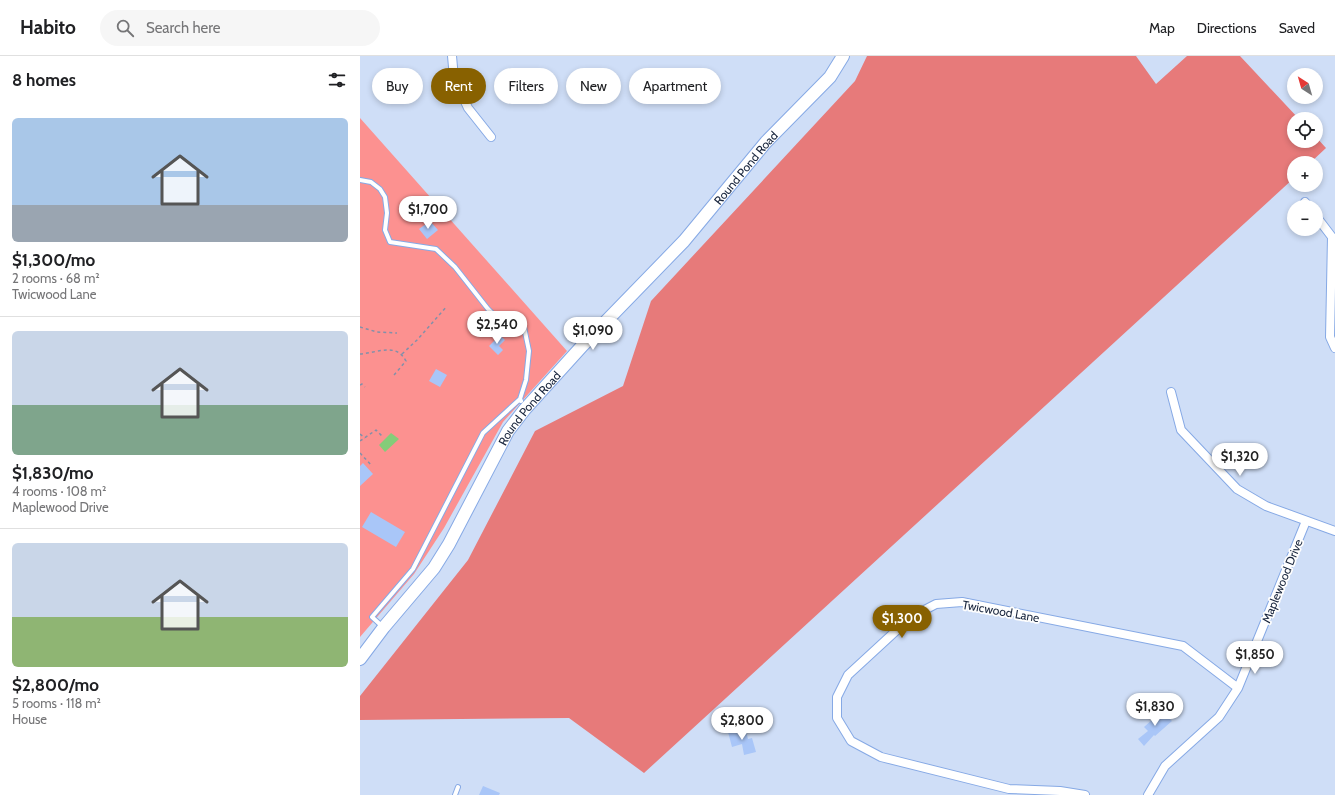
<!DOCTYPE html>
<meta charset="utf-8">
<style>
:root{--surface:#fff;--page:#f6f6f6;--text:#202124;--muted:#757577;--line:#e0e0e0;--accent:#886100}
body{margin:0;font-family:Cabin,sans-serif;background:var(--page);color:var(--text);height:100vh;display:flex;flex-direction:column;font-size:15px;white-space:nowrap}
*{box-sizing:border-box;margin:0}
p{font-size:13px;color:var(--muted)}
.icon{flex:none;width:22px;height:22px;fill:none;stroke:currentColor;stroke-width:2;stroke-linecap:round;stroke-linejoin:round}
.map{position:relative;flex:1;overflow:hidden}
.sheet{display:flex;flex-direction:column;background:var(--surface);width:360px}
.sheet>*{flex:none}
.banner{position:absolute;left:12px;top:12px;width:380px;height:36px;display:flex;gap:8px}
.needle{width:26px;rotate:323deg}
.tools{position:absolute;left:927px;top:12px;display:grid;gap:8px}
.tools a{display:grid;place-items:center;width:36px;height:36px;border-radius:50%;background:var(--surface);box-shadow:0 2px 6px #0003;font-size:20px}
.price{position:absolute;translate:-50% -34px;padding:0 9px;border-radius:14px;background:#fff;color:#222;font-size:13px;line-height:26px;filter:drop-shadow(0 1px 2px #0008)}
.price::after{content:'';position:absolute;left:50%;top:24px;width:12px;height:9px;margin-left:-6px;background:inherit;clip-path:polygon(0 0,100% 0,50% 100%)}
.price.active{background:var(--accent);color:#fff}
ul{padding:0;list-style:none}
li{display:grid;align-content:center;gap:8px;height:212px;padding:0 12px}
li+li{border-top:1px solid var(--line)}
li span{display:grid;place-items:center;height:124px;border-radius:6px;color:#555}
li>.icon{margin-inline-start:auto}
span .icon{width:72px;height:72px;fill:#fffc;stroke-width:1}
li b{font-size:17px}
h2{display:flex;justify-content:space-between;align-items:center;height:48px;padding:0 12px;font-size:17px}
.tag{padding:0 14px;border-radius:18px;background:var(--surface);box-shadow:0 2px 6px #0003;font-size:14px;line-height:36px}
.tag.active{background:var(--accent);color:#fff}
header{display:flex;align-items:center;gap:24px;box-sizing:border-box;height:56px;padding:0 20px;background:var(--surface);border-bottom:1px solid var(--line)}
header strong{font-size:19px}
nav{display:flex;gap:22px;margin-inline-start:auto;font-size:14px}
.search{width:280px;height:36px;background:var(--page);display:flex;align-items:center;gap:10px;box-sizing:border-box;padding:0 14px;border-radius:22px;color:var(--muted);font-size:15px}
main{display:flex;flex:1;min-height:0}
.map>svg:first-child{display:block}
</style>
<header>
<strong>Habito</strong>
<div class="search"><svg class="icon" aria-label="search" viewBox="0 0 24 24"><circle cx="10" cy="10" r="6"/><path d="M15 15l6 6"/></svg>Search here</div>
<nav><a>Map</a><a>Directions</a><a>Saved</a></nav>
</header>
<main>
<section class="sheet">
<h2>8 homes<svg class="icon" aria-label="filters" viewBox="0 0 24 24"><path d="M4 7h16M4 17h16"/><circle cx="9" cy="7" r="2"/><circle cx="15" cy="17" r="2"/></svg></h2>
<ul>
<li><span style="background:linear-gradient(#a9c7e8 70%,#9aa5b1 0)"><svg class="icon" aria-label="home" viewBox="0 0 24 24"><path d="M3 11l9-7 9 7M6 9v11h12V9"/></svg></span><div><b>$1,300/mo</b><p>2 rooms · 68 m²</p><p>Twicwood Lane</p></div></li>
<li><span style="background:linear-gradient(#c9d6e8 60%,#7fa58c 0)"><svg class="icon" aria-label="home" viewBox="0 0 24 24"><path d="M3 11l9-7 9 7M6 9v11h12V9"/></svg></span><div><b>$1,830/mo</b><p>4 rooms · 108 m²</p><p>Maplewood Drive</p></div></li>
<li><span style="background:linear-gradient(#c9d6e8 60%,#8fb573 0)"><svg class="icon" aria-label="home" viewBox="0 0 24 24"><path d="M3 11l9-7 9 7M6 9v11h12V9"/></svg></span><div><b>$2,800/mo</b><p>5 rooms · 118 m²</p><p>House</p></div></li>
</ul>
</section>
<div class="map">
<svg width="975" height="739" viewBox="0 0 975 739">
<rect width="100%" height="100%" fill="#cfdef7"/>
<path fill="#fc9190" d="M0,62L207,295L143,366L84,472L54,518L0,581Z"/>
<path fill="#e77a7a" d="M507,0H776L796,28L827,0H880L939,63H934V85H956V81L966,92L950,107H934V122L284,717L209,662L0,664V640L108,504L175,375L263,330L291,245L495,25Z"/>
<path fill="#84cc79" d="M31,377L39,383L25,396L19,389Z"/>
<path fill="#a9c6f8" d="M70,165L78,174L67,183L59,173Z
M140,279L145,284L139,290L143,294L138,299L129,290Z
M76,313L87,319L80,331L69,325Z
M3,407L13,418L0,430V410Z
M11,456L45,476L36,491L2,471Z
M802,655L812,665L795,680L794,679L784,690L778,683L788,675L784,671Z
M385,671L388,683L392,682L396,696L384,699L382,688L372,691L368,676Z
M123,730L140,737L139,739H119Z"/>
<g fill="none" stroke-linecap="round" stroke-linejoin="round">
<defs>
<path id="lane" d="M0,124L11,126L20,133L25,141L27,157L25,174L30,186L76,193L95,211L128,253L137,262L164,271L169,295L166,324L160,343
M23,571L12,561L53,513L123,377L160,343L161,345
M95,739L98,731"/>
<path id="street" d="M92,0L94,22L108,52L131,81
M945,146L949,151
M956,160L972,181L970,281L975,292
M811,336L821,374L877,433L906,450L975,475
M725,739L700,735L649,733L521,701L491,685L477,662V641L488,619L551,561L576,548L602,546L823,590L878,632
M788,739L805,710L859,661L878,632L946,465"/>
<g id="secondary">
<path id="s1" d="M0,603L24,571L74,512L89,488L148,375L165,353L223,289L324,185L406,86L470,21L483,0"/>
</g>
</defs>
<use href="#lane" stroke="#86a9e5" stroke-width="6"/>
<use href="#street" stroke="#86a9e5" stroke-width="10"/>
<use href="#secondary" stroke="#86a9e5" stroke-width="14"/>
<path stroke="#8290a9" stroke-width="1.5" stroke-dasharray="3 3" stroke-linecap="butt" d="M0,271L17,276L37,277
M0,298C17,297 36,286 46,305L34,319
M42,298L57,284L87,250
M0,329L2,328L5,331
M0,378L5,382
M0,385L16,374L22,380
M0,397L12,410"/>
<use href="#lane" stroke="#fff" stroke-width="4"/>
<use href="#street" stroke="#fff" stroke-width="8"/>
<use href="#secondary" stroke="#fff" stroke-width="12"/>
</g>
<g text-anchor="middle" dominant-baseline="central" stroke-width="3.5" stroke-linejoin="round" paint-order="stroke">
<g font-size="12" fill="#17243c" stroke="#fefefe">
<text stroke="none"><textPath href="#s1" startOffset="628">Round Pond Road</textPath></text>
<text stroke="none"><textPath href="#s1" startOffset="304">Round Pond Road</textPath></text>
<text transform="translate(922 525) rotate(-68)">Maplewood Drive</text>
<text transform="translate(641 555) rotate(10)">Twicwood Lane</text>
</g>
</g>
</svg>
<div class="tools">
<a><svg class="needle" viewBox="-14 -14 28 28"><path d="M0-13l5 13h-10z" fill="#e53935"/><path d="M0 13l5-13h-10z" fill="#757577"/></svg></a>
<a><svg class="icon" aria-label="locate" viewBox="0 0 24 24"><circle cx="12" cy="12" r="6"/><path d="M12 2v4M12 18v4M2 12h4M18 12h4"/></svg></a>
<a>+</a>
<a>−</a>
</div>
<b class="price" style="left:68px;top:174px">$1,700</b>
<b class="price" style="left:137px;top:289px">$2,540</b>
<b class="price" style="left:233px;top:295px">$1,090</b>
<b class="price" style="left:880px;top:421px">$1,320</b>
<b class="price active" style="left:542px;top:583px">$1,300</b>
<b class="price" style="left:895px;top:619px">$1,850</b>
<b class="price" style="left:795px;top:671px">$1,830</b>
<b class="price" style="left:382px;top:685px">$2,800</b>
<div class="banner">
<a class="tag">Buy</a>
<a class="tag active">Rent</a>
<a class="tag">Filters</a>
<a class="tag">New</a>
<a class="tag">Apartment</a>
</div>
</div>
</main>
